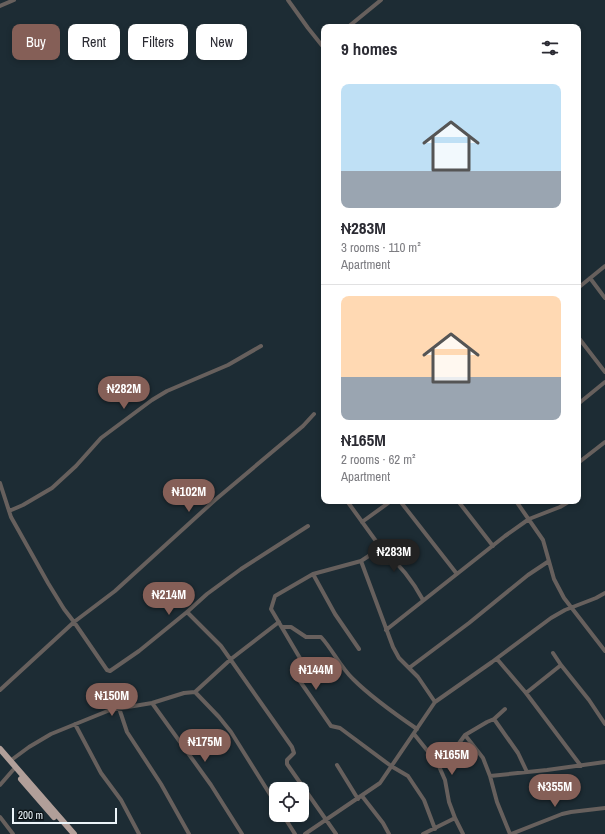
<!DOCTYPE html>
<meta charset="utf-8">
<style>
:root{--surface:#fff;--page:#f2f2f3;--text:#2b2b33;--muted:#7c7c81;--line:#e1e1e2;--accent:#855f57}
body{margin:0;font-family:"Archivo Narrow",sans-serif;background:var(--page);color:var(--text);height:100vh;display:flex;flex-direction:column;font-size:15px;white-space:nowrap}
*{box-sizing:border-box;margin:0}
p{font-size:13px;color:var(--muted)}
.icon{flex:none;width:22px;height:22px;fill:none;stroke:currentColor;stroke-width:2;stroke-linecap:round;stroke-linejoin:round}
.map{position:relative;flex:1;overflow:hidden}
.details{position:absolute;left:321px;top:24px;width:260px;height:480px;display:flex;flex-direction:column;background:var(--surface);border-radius:8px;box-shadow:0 2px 6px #0003}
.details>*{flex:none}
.hud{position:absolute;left:12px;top:24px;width:249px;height:36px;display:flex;gap:8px}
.tools{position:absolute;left:269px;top:782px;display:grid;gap:8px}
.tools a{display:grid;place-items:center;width:40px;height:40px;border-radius:8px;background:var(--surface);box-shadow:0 2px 6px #0003;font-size:20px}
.scale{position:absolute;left:12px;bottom:10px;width:105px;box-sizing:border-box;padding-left:4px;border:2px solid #ecf5fa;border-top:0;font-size:11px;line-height:14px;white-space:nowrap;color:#ecf5fa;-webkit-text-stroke:3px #0d1317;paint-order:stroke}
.price{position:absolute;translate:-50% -34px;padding:0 9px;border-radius:14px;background:var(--accent);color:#fff;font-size:13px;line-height:26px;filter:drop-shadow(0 1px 2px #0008)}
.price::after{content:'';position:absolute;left:50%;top:24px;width:12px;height:9px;margin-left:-6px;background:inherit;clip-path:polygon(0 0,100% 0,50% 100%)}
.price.on{background:#222;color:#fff}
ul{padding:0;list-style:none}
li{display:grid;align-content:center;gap:8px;height:212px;padding:0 20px}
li+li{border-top:1px solid var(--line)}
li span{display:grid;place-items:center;height:124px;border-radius:8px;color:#555}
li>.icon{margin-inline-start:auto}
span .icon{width:72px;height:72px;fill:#fffc;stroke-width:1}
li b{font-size:17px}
h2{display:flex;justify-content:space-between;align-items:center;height:48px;padding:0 20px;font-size:17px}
.chip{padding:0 14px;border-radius:8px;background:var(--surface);box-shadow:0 2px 6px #0003;font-size:14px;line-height:36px}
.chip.on{background:var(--accent);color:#fff}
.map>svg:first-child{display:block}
</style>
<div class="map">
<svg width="605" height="834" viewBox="0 0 605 834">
<rect width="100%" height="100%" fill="#1d2c34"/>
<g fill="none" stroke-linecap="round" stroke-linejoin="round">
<path stroke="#67605d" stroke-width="4" d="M288,0L308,28L324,48
M0,6L14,0
M348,27L381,0
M590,278L605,298
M578,288L605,266
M578,337L605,372
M578,404L605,382
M578,463L605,442
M0,483L11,517L48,583L64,609L74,622L107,670L110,671L139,651L187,612
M347,501L381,548
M400,501L457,574
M458,501L493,546
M516,501L543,540L554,579L564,598L605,651
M9,511L23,505L52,488L76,466L101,438L152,400L167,391L228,365L261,346
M362,522L391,501
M308,526L241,569L207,594L187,612L221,646L292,747L294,753L287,760V764L336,834
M361,561L393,647L399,658L418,677L435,702
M313,574L335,614L359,649
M423,600C413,581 397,562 381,548L361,561L313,574L275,596L271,609L304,665L295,674L331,726L340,728L391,766L408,776L424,800L435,829
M283,627H291L306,637H321C333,650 340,667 353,679C372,698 395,714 417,729
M386,630L505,536L529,519L560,507L570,501
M553,653L561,665
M497,659L526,693L581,766
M409,668L469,623L528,575L549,561
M0,690L74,622L115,591L215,500L303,426L314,414
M195,692L219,717L231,732L276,804
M526,693L561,665L589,700L605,724
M152,703L211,785L242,834
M119,708L127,732L161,784L189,834
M494,719L518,753L527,772
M75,724L101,773L121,800L139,834
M414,734L438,764L445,780L449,802L455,818L463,834
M465,735L483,758L490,776L497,802L510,834
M10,761L29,747L51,734L110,710L152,703L184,693L195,692L231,659L279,622
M438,764L457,746L465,735L487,722L494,719L505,709
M337,765L358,799
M490,776L547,770L605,762
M0,785L13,770
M362,796L383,823L389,834
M283,815L295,834
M0,817L13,834
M305,834L380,783L435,702L492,662L551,618L565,610L596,598L605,593
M423,834L455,818
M511,834L562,814L571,812L605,808"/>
<path stroke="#b19f99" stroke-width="6" d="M0,749L74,834
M21,779L54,817"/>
</g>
</svg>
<div class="tools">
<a><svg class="icon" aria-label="locate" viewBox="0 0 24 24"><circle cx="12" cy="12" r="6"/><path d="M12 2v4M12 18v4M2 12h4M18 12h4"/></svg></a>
</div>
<div class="scale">200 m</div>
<b class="price" style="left:124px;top:410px">₦282M</b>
<b class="price" style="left:189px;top:513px">₦102M</b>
<b class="price on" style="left:394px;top:573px">₦283M</b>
<b class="price" style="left:169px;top:616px">₦214M</b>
<b class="price" style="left:316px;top:691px">₦144M</b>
<b class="price" style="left:112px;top:717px">₦150M</b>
<b class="price" style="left:205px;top:763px">₦175M</b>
<b class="price" style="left:452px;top:776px">₦165M</b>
<b class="price" style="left:555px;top:808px">₦355M</b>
<div class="hud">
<a class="chip on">Buy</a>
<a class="chip">Rent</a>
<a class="chip">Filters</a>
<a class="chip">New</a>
</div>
<section class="details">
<h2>9 homes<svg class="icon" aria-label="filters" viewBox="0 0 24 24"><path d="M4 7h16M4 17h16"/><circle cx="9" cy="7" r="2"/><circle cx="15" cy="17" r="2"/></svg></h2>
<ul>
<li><span style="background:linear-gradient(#bfe0f5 70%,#9aa5b1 0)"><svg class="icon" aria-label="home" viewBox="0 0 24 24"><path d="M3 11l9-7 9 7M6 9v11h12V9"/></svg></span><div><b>₦283M</b><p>3 rooms · 110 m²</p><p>Apartment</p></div></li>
<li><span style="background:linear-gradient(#ffd9b3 65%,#9aa5b1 0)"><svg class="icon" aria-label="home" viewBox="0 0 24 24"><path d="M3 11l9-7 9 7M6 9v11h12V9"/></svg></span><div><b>₦165M</b><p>2 rooms · 62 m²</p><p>Apartment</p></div></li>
</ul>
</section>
</div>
